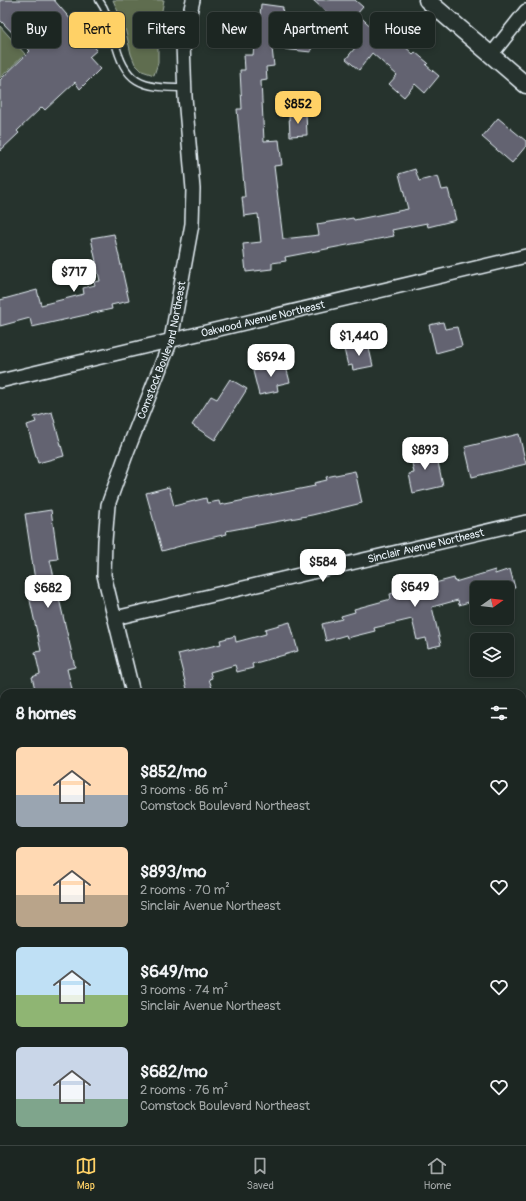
<!DOCTYPE html>
<meta charset="utf-8">
<style>
:root{--surface:#1c2622;--page:#252e2a;--text:#f1f3f6;--muted:#a0a5a5;--line:#3a4340;--accent:#ffd166}
body{margin:0;font-family:Pangolin,sans-serif;background:var(--page);color:var(--text);height:100vh;display:flex;flex-direction:column;font-size:15px;white-space:nowrap}
*{box-sizing:border-box;margin:0}
p{font-size:13px;color:var(--muted)}
.icon{flex:none;width:22px;height:22px;fill:none;stroke:currentColor;stroke-width:2;stroke-linecap:round;stroke-linejoin:round}
.map{position:relative;flex:1;overflow:hidden}
.drawer{position:absolute;left:0px;top:689px;width:526px;height:456px;display:flex;flex-direction:column;background:var(--surface);border-radius:12px 12px 0 0;box-shadow:0 2px 6px #0003,0 0 0 1px var(--line)}
.drawer>*{flex:none}
.top-card{position:absolute;left:12px;top:12px;width:502px;height:36px;display:flex;gap:8px}
.needle{width:26px;rotate:76deg}
.controls{position:absolute;left:470px;top:581px;display:grid;gap:8px}
.controls a{display:grid;place-items:center;width:44px;height:44px;border-radius:6px;background:var(--surface);box-shadow:0 2px 6px #0003,0 0 0 1px var(--line);font-size:20px}
.price{position:absolute;translate:-50% -34px;padding:0 9px;border-radius:8px;background:#fff;color:#222;font-size:13px;line-height:26px;filter:drop-shadow(0 1px 2px #0008)}
.price::after{content:'';position:absolute;left:50%;top:24px;width:12px;height:9px;margin-left:-6px;background:inherit;clip-path:polygon(0 0,100% 0,50% 100%)}
.price.current{background:var(--accent);color:#111}
ul{padding:0;list-style:none}
li{display:flex;align-items:center;gap:12px;height:100px;padding:0 16px}
li span{display:grid;place-items:center;flex:none;width:112px;height:80px;border-radius:6px;color:#555}
li>.icon{margin-inline-start:auto}
span .icon{width:48px;height:48px;fill:#fffc;stroke-width:1}
li b{font-size:17px}
h2{display:flex;justify-content:space-between;align-items:center;height:48px;padding:0 16px;font-size:17px}
.pill{padding:0 14px;border-radius:6px;background:var(--surface);box-shadow:0 2px 6px #0003,0 0 0 1px var(--line);font-size:14px;line-height:36px}
.pill.current{background:var(--accent);color:#111}
.tabs{display:flex;justify-content:space-around;align-items:center;height:56px;border-top:1px solid var(--line);background:var(--surface);font-size:11px;color:var(--muted)}
.tabs a{display:grid;justify-items:center;gap:2px}
.tabs .current{color:var(--accent)}
.map>svg:first-child{display:block}
</style>
<div class="map">
<svg width="526" height="1145" viewBox="0 0 526 1145">
<rect width="100%" height="100%" fill="#26332d"/>
<filter id="ink" filterUnits="userSpaceOnUse"><feTurbulence type="fractalNoise" baseFrequency=".025" numOctaves="2"/><feDisplacementMap in="SourceGraphic" scale="8" xChannelSelector="R" yChannelSelector="G"/><feConvolveMatrix kernelMatrix="1 2 1 2 8 2 1 2 1" color-interpolation-filters="sRGB"/></filter>
<g filter="url(#ink)">
<path fill="#5e6d4f" stroke="#a3afa4" d="M113,0H164L158,31V63L154,75L142,71L135,64L131,54L125,28Z
M0,26L25,54L0,78Z"/>
<path fill="#636471" stroke="#e8f1f8" d="M0,0H54L97,50L89,57L100,69L80,89L75,82L45,110L42,107L17,131L19,133L0,151V80L30,51L0,20Z
M313,0H355L363,7L357,14L383,37L388,31L413,54L415,52L428,63L426,65L439,76L425,93L415,84L404,97L389,84L397,75L372,53L359,70L346,59L359,43H361Z
M261,4L283,7L280,34L312,37L311,52L272,48L274,66L266,67L267,80L261,81L264,141L279,140L282,165L274,166L283,239L319,235L317,224L353,218L354,220L408,209L399,174L415,169L419,181L438,176L442,190L448,189L456,220L428,227L427,223L392,230L394,236L285,257L286,261L272,263V269L246,272L243,244L261,242L258,214L244,216L242,197H245L237,109H242L240,70H245L244,55H253L256,28H248L249,14L260,16Z
M306,114L307,135L290,136L289,115Z
M498,118L526,141V146L512,163L482,137Z
M114,234L129,301L111,305L112,309L32,327L30,318L0,326V300L37,290L41,305L84,294L83,288L95,285L94,282L100,281L91,238Z
M443,322L445,329L457,327L462,346L436,353L429,325Z
M368,344L373,366L353,370L352,365L348,366L344,349Z
M285,363L290,382L277,385L278,391L259,395L253,371Z
M230,379L247,389L215,440L192,425L211,396L217,399Z
M52,412L64,456L38,463L27,425L36,422L34,417Z
M519,434L526,464L472,477L465,447Z
M435,448L443,486L413,493L409,474L414,473L410,453Z
M355,471L362,503L312,515L226,531L227,534L184,544V545L162,551L146,493L169,487L174,506L206,498L207,503L219,501L220,505L315,486L314,483L327,480L326,477Z
M51,510L58,559L50,560L75,667L67,669L72,689L55,693H36L32,677L40,674L35,652L41,651L26,582L35,580L25,514Z
M510,569L515,588H469L472,601L459,605L458,600L432,607L441,645L428,648L426,638L417,640L412,619L374,628L375,631L347,638L346,635L326,641L322,624L342,619L341,616L355,612L354,609L391,599L390,594L410,589L412,598L437,592L435,583L454,578L455,582L495,570V574Z
M290,622L298,651L252,664L253,668L237,672L235,665L210,672L212,678L209,679L212,688L205,690L206,693H188L178,654L221,644L220,640L235,636L236,642L266,634L265,629Z"/>
<g fill="none" stroke-linecap="round" stroke-linejoin="round">
<defs>
<path id="service" d="M99,0C107,11 110,24 114,38C125,84 140,88 185,88"/>
<g id="minor">
<path d="M491,55L526,11"/>
<path id="s1" d="M0,381L526,256"/>
<path id="s2" d="M115,618L526,522"/>
<path id="s3" d="M133,693L104,575L105,541L108,505L127,452L171,340L192,224L193,189L185,97L183,43L193,0"/>
<path d="M522,805L526,804"/>
<path d="M522,1092L526,1091"/>
<path d="M243,1141L244,1145"/>
<path d="M306,1145L322,1141"/>
</g>
<path id="tertiary" d="M427,0L526,85"/>
</defs>
<use href="#service" stroke="#e8f1f8" stroke-width="9"/>
<use href="#minor" stroke="#e8f1f8" stroke-width="16"/>
<use href="#tertiary" stroke="#e8f1f8" stroke-width="19"/>
<use href="#service" stroke="#26332d" stroke-width="6"/>
<use href="#minor" stroke="#26332d" stroke-width="13"/>
<use href="#tertiary" stroke="#26332d" stroke-width="16"/>
</g>
</g>
<g text-anchor="middle" dominant-baseline="central" stroke-width="4" stroke-linejoin="round" paint-order="stroke">
<g font-size="11" fill="#e8f1f8" stroke="#26332d">
<text stroke="none"><textPath href="#s1" startOffset="270">Oakwood Avenue Northeast</textPath></text>
<text stroke="none"><textPath href="#s3" startOffset="356">Comstock Boulevard Northeast</textPath></text>
<text stroke="none"><textPath href="#s2" startOffset="319">Sinclair Avenue Northeast</textPath></text>
</g>
</g>
</svg>
<div class="controls">
<a><svg class="needle" viewBox="-14 -14 28 28"><path d="M0-13l5 13h-10z" fill="#e53935"/><path d="M0 13l5-13h-10z" fill="#a0a5a5"/></svg></a>
<a><svg class="icon" aria-label="layers" viewBox="0 0 24 24"><path d="M12 4l9 5-9 5-9-5zM3 14l9 5 9-5"/></svg></a>
</div>
<b class="price current" style="left:298px;top:125px">$852</b>
<b class="price" style="left:74px;top:293px">$717</b>
<b class="price" style="left:359px;top:357px">$1,440</b>
<b class="price" style="left:271px;top:378px">$694</b>
<b class="price" style="left:425px;top:471px">$893</b>
<b class="price" style="left:323px;top:583px">$584</b>
<b class="price" style="left:415px;top:608px">$649</b>
<b class="price" style="left:48px;top:609px">$682</b>
<div class="top-card">
<a class="pill">Buy</a>
<a class="pill current">Rent</a>
<a class="pill">Filters</a>
<a class="pill">New</a>
<a class="pill">Apartment</a>
<a class="pill">House</a>
</div>
<section class="drawer">
<h2>8 homes<svg class="icon" aria-label="filters" viewBox="0 0 24 24"><path d="M4 7h16M4 17h16"/><circle cx="9" cy="7" r="2"/><circle cx="15" cy="17" r="2"/></svg></h2>
<ul>
<li><span style="background:linear-gradient(#ffd9b3 60%,#9aa5b1 0)"><svg class="icon" aria-label="home" viewBox="0 0 24 24"><path d="M3 11l9-7 9 7M6 9v11h12V9"/></svg></span><div><b>$852/mo</b><p>3 rooms · 86 m²</p><p>Comstock Boulevard Northeast</p></div><svg class="icon" aria-label="heart" viewBox="0 0 24 24"><path d="M12 20l-8-8c-3-5 5-10 8-4 3-6 11-1 8 4z"/></svg></li>
<li><span style="background:linear-gradient(#ffd9b3 60%,#b9a48a 0)"><svg class="icon" aria-label="home" viewBox="0 0 24 24"><path d="M3 11l9-7 9 7M6 9v11h12V9"/></svg></span><div><b>$893/mo</b><p>2 rooms · 70 m²</p><p>Sinclair Avenue Northeast</p></div><svg class="icon" aria-label="heart" viewBox="0 0 24 24"><path d="M12 20l-8-8c-3-5 5-10 8-4 3-6 11-1 8 4z"/></svg></li>
<li><span style="background:linear-gradient(#bfe0f5 60%,#8fb573 0)"><svg class="icon" aria-label="home" viewBox="0 0 24 24"><path d="M3 11l9-7 9 7M6 9v11h12V9"/></svg></span><div><b>$649/mo</b><p>3 rooms · 74 m²</p><p>Sinclair Avenue Northeast</p></div><svg class="icon" aria-label="heart" viewBox="0 0 24 24"><path d="M12 20l-8-8c-3-5 5-10 8-4 3-6 11-1 8 4z"/></svg></li>
<li><span style="background:linear-gradient(#c9d6e8 65%,#7fa58c 0)"><svg class="icon" aria-label="home" viewBox="0 0 24 24"><path d="M3 11l9-7 9 7M6 9v11h12V9"/></svg></span><div><b>$682/mo</b><p>2 rooms · 76 m²</p><p>Comstock Boulevard Northeast</p></div><svg class="icon" aria-label="heart" viewBox="0 0 24 24"><path d="M12 20l-8-8c-3-5 5-10 8-4 3-6 11-1 8 4z"/></svg></li>
</ul>
</section>
</div>
<nav class="tabs">
<a class="current"><svg class="icon" aria-label="map" viewBox="0 0 24 24"><path d="M3 6l6-2 6 2 6-2v14l-6 2-6-2-6 2zM9 4v14M15 6v14"/></svg>Map</a>
<a><svg class="icon" aria-label="saved" viewBox="0 0 24 24"><path d="M7 4h10v16l-5-4-5 4z"/></svg>Saved</a>
<a><svg class="icon" aria-label="home" viewBox="0 0 24 24"><path d="M3 11l9-7 9 7M6 9v11h12V9"/></svg>Home</a>
</nav>
